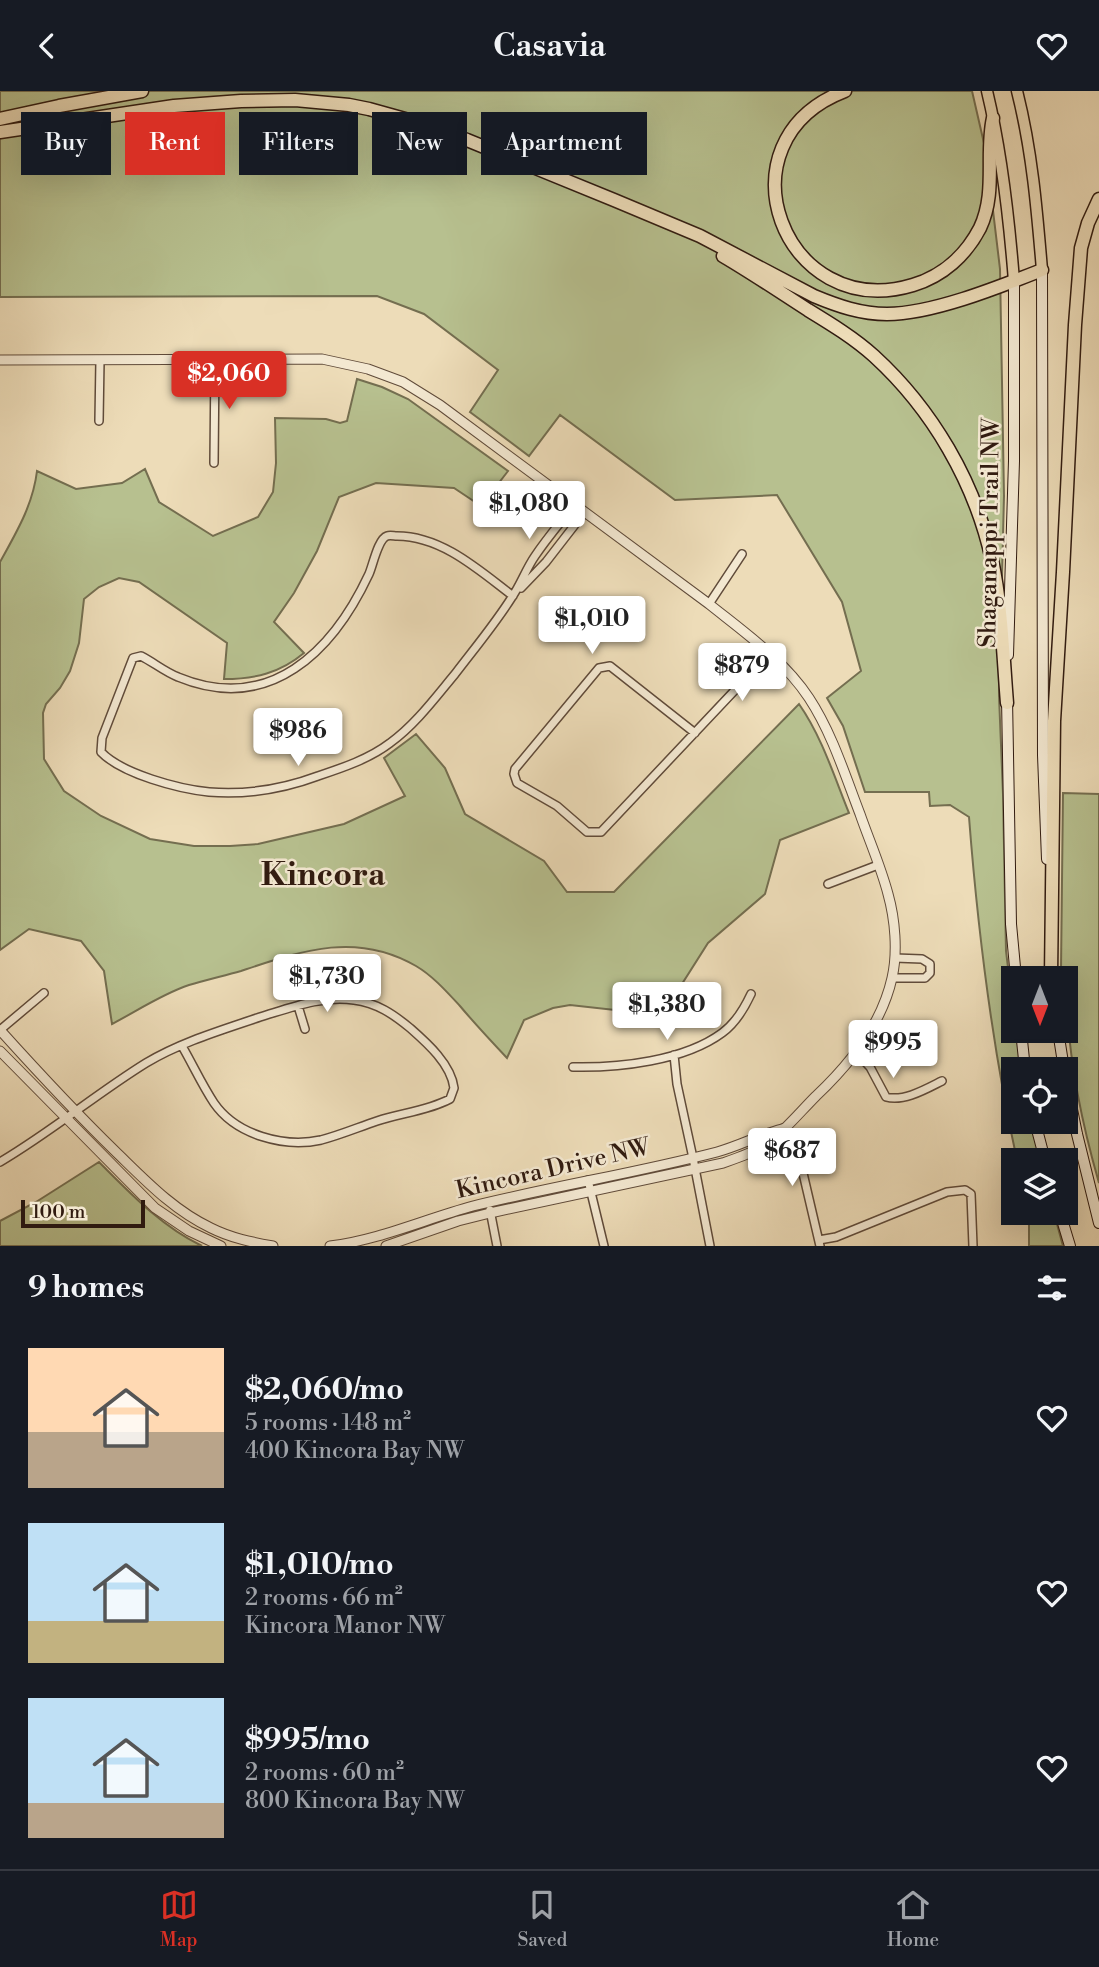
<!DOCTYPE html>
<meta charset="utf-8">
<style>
:root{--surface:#171b24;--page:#20242c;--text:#f1f3f6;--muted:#9ea1a6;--line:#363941;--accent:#d93025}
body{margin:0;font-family:"Libre Bodoni",serif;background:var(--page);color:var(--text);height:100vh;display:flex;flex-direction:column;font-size:26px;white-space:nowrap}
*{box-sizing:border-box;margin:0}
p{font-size:23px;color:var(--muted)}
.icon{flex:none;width:38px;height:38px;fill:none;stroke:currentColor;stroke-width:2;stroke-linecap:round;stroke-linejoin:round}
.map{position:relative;height:1155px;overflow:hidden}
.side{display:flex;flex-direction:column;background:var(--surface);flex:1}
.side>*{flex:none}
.top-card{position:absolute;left:21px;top:21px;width:700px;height:63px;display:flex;gap:14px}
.needle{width:46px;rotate:180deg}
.tools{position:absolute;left:1001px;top:875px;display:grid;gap:14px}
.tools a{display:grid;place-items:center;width:77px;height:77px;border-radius:0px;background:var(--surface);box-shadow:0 7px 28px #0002;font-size:35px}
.scale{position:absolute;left:21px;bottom:18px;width:124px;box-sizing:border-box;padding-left:7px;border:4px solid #311b10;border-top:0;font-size:19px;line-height:24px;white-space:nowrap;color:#311b10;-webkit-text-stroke:5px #f3e8d1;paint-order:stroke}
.price{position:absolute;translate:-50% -60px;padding:0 16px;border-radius:7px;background:#fff;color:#222;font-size:23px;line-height:46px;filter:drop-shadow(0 2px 4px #0008)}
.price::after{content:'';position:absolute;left:50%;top:42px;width:21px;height:16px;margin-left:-10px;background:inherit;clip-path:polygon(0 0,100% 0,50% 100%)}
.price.selected{background:var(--accent);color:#fff}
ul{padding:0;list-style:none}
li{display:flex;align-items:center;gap:21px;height:175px;padding:0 28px}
li span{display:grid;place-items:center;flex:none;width:196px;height:140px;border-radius:0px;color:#555}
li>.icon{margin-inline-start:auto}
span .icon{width:84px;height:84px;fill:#fffc;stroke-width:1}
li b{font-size:30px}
h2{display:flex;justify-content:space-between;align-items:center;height:84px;padding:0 28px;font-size:30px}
.tag{padding:0 24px;border-radius:0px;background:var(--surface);box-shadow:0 7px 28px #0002;font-size:24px;line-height:63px}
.tag.selected{background:var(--accent);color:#fff}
header{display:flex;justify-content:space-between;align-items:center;height:91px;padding:0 28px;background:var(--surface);font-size:32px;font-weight:600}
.dock{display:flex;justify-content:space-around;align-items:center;height:98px;border-top:2px solid var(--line);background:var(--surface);font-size:19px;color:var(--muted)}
.dock a{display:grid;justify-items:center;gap:4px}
.dock .selected{color:var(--accent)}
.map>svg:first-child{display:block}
</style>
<header><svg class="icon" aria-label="back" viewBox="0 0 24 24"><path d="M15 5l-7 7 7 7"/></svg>Casavia<svg class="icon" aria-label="heart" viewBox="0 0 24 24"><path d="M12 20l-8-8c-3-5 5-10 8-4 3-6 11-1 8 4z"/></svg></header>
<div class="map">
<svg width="1099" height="1155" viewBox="0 0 1099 1155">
<rect width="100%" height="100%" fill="#eddcb8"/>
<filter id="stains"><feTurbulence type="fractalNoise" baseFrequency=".00286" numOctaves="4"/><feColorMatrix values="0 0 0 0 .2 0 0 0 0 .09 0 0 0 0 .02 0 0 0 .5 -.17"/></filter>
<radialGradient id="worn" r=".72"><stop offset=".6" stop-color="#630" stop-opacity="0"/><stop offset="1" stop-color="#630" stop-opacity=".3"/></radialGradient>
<path fill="#b7c08f" stroke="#746e50" stroke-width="2" d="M0,0H972L986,61L1000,178L1004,405L999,605L1003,703L1006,860L1013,918V940H1016L1022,978H1013V1031H1032L1040,1069H1017C992,956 978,842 969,726L950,714L930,715L929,701H865L843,635L827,607L861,580L842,511L777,404L675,409L560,324L529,365L470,321L498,279L424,223L377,205L0,206Z
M357,288L382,296L408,308L508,380L481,415L454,397L376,392L339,406L317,460L294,502L274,531L304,562C280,582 255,588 224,588L227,552L139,491L119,487L99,496L84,508L79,552L70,580L60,597L46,613L43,622L44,668L64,700L101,725L150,748L194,755H230L258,753L344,733L405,705L384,667L416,643L445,677L465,723L544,770L567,801H614L799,613C822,646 834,685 849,722L780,749L765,803L708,852L680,896L668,906L652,913L633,918L615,919L570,914L553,917L524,929L507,967C491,950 475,933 460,915C447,901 433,885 416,875C356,840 301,860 241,880C223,885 206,889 189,894C162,903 137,920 112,933L104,880L81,850L29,838L0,859V471C16,442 33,414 37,380L76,398L122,392L145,378L159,411L213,445L258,426L273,401L276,372L275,327L326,328L340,332L347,330Z
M1063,702L1099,703V1092C1080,1026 1066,956 1066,887H1062L1061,879Z
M99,1071C131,1103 161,1135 202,1155H0V1130L36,1111Z
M1029,1122H1054L1063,1155H1029Z"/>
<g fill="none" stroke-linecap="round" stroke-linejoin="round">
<defs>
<path id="minor" d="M99,330L100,269
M214,372L215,269
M521,497L546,471L584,422
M513,505C480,480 442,445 397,445C394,445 390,444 387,445C378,448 373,474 369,483C333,560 270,624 178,586C165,581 153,571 141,565L133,567L102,647L101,661C122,683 179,698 209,701C246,704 283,698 318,685C342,677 369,668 390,652C415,634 435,607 455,583C474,558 495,533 512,506C521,493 526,478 535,465C547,447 561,431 574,414
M709,513L742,463
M695,642L610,575L599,577L515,678L514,683L517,692L557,715L587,741H601L769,563
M828,793L878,774
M892,887H925L930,882V873L922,868L895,867
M298,915L305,938
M0,939L44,902
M856,961L870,976L886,1006C904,1011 926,998 942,990
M674,964L677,993L693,1067L710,1155
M573,976C619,977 684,970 722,942C736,932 744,918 751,903
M783,1037L794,1053L799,1065L820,1155
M0,1071C51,1041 96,1003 146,972C181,951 222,939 260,926C290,917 323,904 354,909C377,912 393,923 410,937C427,952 451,973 454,997L450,1008C427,1020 401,1022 377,1030C359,1036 340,1044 321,1049C284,1057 236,1044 214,1012C202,994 193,974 182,955
M588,1089L604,1155
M490,1119L497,1155
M819,1149L836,1146L947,1101L965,1099L971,1103L973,1155"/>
<path id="tertiary" d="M0,269L322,268L368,278L403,291L440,314L709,513C744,541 784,569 809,607C832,642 845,684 860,723C869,749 881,776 888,803C895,828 898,861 892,887C882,932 850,973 816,1005C802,1019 786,1038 771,1050C757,1060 740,1066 723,1072L490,1122L458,1130L386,1155
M0,939C37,980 75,1021 115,1060C145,1089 173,1119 211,1137C231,1147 251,1151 273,1155
M0,960L155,1117L189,1140L221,1155
M330,1155C379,1149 425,1128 473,1115C554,1095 636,1082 717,1061C739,1055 759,1044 782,1038"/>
<path id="secondary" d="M1042,179L1043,664L1047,768
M1008,564L1014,370V190
M1007,607L1011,833L1016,887
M1021,940L1025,978
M1058,940L1064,978
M1066,989L1077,1043L1099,1132
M1035,1031L1045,1069
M1060,1122L1070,1155"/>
<path id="primary" d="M987,0C1002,62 1009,126 1014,190
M1017,0C1032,59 1037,119 1042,179"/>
<path id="motorway" d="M845,0C714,50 784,233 913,194C943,185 966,164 980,137C997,101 985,63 993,27
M0,28L59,15L142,0
M0,41L174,15L241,10L295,9L349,14L369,18L423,33L467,49L614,109L700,145L814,205C838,215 861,223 887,223C932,223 999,196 1042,179
M723,165C752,182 780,201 808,219C831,233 854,247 874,265C932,318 975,391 992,469C1002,516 1003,564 1007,612
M1051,887L1054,630L1063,481L1075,234L1081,157L1088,132L1099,108"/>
</defs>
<use href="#minor" stroke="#604b3a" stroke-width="10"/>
<use href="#tertiary" stroke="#604b3a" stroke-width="11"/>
<use href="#secondary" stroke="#311b10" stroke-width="12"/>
<use href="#primary" stroke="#311b10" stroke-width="13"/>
<use href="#motorway" stroke="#311b10" stroke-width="15"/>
<use href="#minor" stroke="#f3e8d1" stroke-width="7"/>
<use href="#tertiary" stroke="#f3e8d1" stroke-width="9"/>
<use href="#secondary" stroke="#f3e8d1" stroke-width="10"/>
<use href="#primary" stroke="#eddcb8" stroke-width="10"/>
<use href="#motorway" stroke="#eddcb8" stroke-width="12"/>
</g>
<g text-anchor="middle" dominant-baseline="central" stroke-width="5" stroke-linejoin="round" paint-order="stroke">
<g font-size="24" fill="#311b10" stroke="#f3e8d1">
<text transform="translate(990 442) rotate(-89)">Shaganappi Trail NW</text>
<text transform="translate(553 1078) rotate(-13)">Kincora Drive NW</text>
</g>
<g font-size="32" font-weight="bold" fill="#311b10" stroke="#f3e8d1">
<text x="323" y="784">Kincora</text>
</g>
</g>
<rect width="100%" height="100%" filter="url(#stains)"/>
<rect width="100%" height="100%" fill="url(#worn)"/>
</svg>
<div class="tools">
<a><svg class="needle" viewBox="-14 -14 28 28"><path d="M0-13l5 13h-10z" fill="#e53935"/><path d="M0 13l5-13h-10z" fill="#9ea1a6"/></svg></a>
<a><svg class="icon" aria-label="locate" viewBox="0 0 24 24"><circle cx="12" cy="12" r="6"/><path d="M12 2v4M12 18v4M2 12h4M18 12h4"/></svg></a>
<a><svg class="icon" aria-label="layers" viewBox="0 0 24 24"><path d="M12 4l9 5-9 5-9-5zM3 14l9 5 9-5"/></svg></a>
</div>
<div class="scale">100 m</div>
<b class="price selected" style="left:229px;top:320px">$2,060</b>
<b class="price" style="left:529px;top:450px">$1,080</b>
<b class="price" style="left:592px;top:565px">$1,010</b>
<b class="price" style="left:742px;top:612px">$879</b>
<b class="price" style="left:298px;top:677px">$986</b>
<b class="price" style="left:327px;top:923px">$1,730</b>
<b class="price" style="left:667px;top:951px">$1,380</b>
<b class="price" style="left:893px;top:989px">$995</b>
<b class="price" style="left:792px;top:1097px">$687</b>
<div class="top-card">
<a class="tag">Buy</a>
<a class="tag selected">Rent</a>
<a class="tag">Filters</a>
<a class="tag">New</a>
<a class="tag">Apartment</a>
</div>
</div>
<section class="side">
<h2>9 homes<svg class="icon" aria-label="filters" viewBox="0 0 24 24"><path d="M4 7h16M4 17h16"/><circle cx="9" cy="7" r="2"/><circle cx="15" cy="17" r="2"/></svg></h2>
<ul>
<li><span style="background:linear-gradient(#ffd9b3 60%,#b9a48a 0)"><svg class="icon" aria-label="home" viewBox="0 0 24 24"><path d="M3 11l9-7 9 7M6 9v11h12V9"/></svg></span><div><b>$2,060/mo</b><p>5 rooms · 148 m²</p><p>400 Kincora Bay NW</p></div><svg class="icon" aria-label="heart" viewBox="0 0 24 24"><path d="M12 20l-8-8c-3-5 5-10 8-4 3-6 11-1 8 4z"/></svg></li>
<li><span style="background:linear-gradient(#bfe0f5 70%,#c2b280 0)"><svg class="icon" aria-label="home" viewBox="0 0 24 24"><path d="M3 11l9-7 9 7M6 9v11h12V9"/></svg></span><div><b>$1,010/mo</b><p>2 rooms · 66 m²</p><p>Kincora Manor NW</p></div><svg class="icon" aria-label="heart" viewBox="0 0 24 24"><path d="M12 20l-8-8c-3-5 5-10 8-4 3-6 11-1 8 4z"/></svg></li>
<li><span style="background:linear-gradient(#bfe0f5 75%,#b9a48a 0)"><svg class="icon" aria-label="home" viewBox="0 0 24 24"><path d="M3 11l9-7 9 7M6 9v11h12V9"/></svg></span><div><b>$995/mo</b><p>2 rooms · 60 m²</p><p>800 Kincora Bay NW</p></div><svg class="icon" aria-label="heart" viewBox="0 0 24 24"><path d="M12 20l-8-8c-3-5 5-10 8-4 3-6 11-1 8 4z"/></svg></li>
</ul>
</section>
<nav class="dock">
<a class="selected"><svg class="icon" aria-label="map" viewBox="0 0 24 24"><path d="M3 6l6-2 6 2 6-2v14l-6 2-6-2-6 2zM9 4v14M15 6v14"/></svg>Map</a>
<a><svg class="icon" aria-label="saved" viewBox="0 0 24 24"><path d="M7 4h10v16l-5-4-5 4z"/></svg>Saved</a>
<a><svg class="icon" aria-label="home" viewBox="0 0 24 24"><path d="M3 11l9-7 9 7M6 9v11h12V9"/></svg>Home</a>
</nav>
